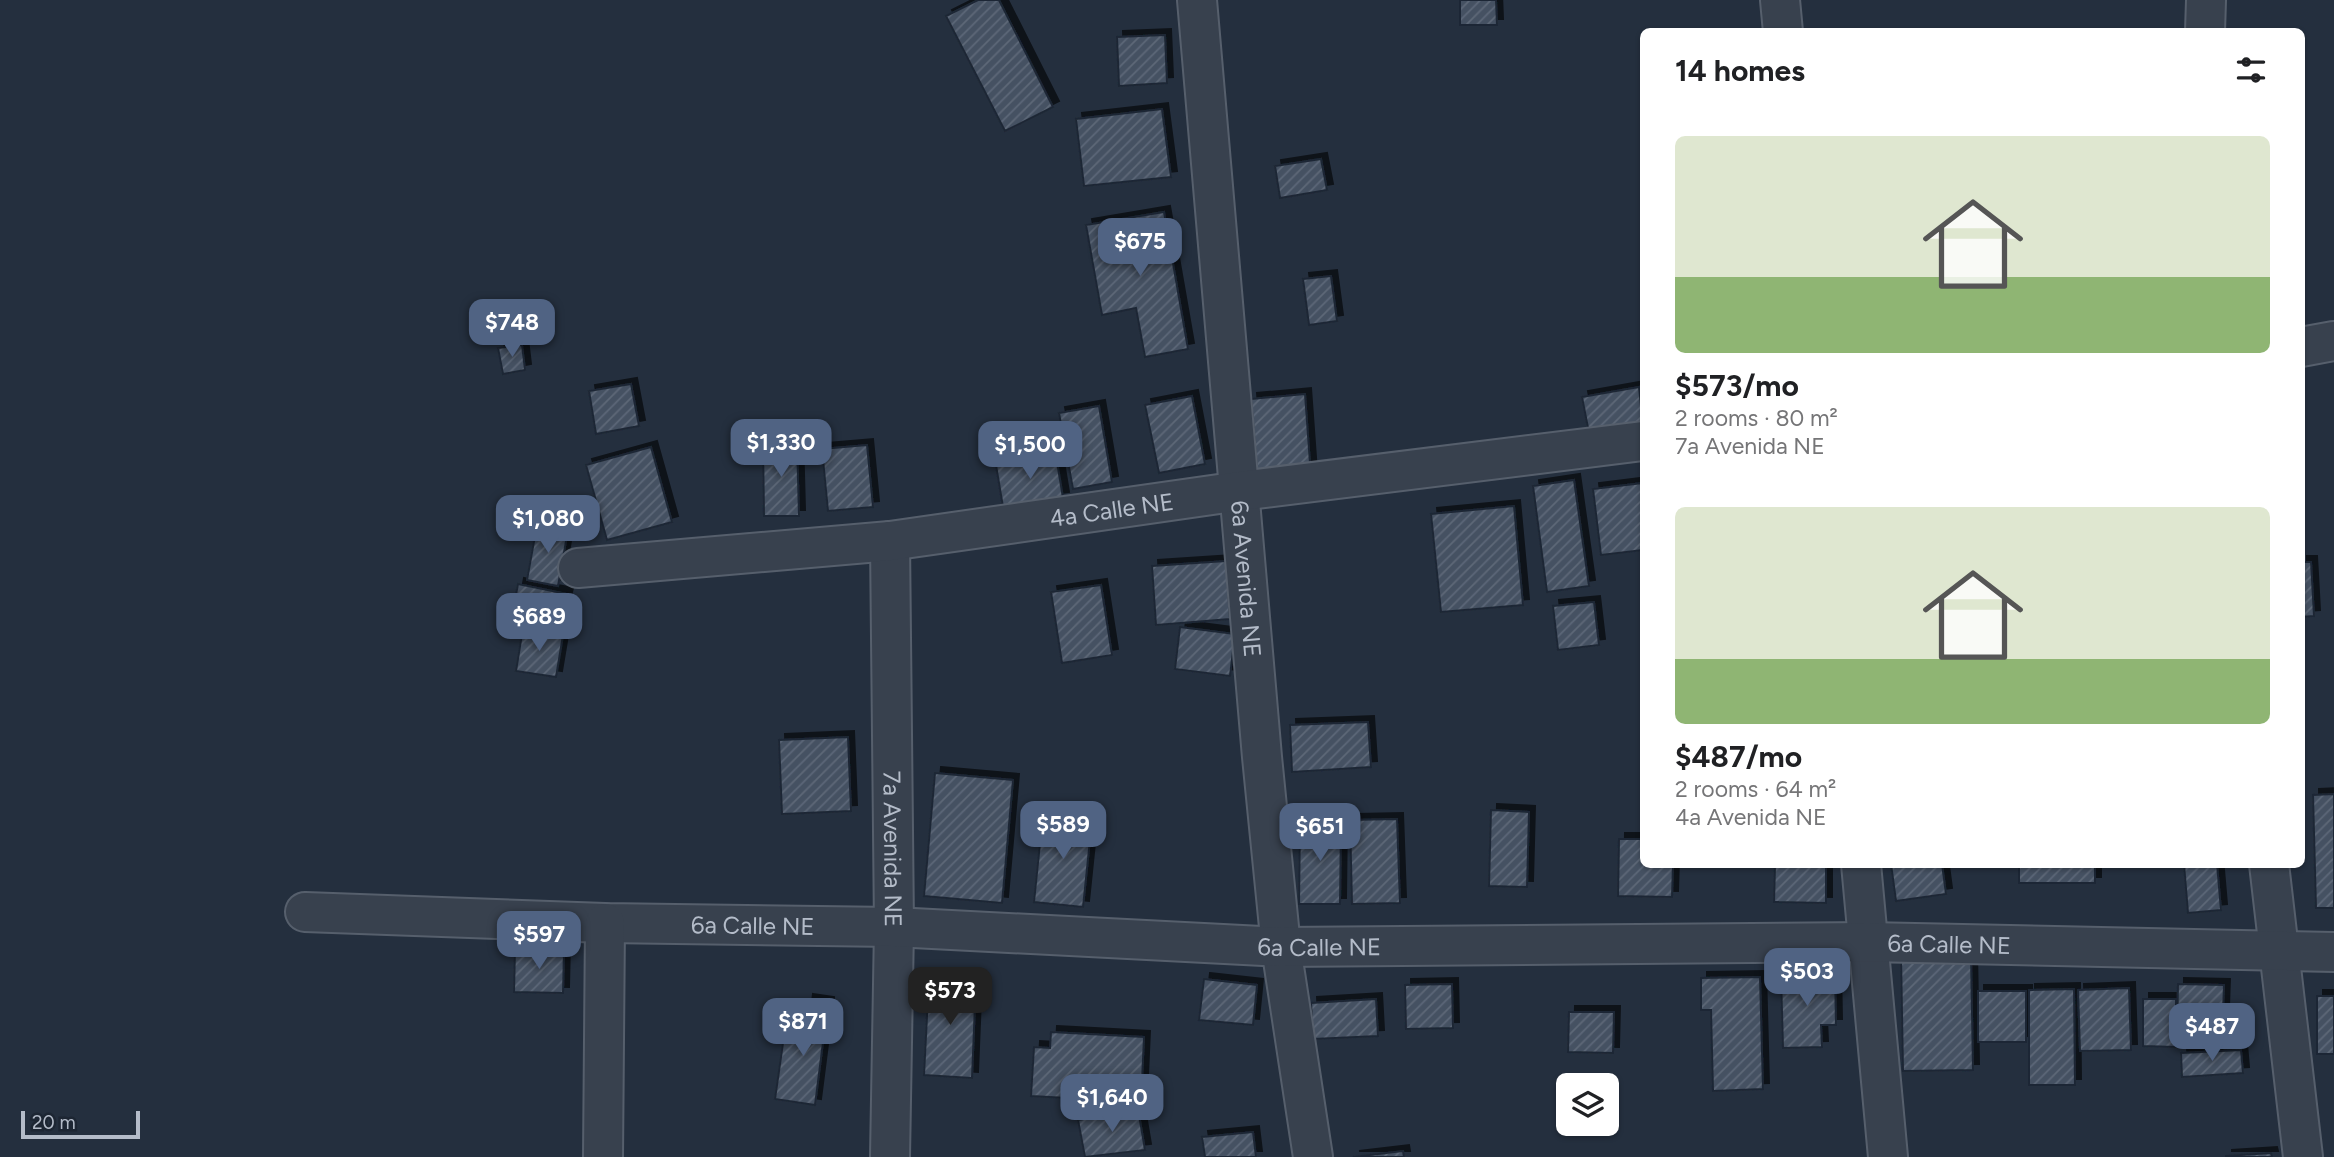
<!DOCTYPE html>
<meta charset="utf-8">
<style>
:root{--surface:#fff;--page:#f2f2f2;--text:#202124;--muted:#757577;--accent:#506383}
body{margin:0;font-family:Figtree,sans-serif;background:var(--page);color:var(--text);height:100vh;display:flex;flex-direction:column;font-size:26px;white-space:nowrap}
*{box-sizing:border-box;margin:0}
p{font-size:23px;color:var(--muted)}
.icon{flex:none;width:38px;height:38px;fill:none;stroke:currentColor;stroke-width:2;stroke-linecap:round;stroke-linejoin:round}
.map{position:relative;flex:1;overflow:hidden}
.sheet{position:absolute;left:1640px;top:28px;width:665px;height:840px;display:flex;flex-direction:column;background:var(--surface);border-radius:10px;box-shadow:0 2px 5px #0004}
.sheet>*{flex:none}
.tools{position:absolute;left:1556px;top:1073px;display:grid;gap:14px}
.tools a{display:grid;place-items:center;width:63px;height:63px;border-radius:10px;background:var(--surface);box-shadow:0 2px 5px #0004;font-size:35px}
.scale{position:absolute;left:21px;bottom:18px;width:119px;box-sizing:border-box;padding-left:7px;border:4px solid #b4bcc9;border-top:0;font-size:19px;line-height:24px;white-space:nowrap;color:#b4bcc9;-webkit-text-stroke:5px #1d2633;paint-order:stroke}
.price{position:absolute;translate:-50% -60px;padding:0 16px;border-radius:14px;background:var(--accent);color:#fff;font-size:23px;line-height:46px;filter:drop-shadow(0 2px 4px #0008)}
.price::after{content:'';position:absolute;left:50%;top:42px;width:21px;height:16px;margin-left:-10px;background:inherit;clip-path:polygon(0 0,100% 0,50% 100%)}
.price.current{background:#222;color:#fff}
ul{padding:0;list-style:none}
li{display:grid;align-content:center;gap:14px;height:371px;padding:0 35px}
li span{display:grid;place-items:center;height:217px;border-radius:10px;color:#555}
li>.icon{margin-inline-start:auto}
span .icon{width:126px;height:126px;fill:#fffc;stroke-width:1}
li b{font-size:30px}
h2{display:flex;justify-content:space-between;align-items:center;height:84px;padding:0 35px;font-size:30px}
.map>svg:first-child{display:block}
</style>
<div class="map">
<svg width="2334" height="1157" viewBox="0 0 2334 1157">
<defs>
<pattern id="building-hatch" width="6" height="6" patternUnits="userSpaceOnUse" patternTransform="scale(1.75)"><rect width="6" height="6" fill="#455162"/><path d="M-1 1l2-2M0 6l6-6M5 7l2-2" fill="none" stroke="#5d6877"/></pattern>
<filter id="shadow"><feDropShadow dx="6" dy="-6" stdDeviation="0" flood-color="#0009"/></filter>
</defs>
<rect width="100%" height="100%" fill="#242f3e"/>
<path fill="url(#building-hatch)" stroke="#1f2835" stroke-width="2" filter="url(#shadow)" d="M978,0H999L1053,107L1005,131L946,16Z
M1460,0H1496L1497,25H1460Z
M1165,35L1167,83L1119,86L1117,37Z
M1162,109L1171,177L1084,186L1076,119Z
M1321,159L1327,190L1280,198L1275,166Z
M1164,212L1188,349L1145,357L1136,308L1102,315L1086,225Z
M1331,276L1337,321L1309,325L1303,279Z
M522,345L525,370L503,374L498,348Z
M631,384L639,426L596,434L589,391Z
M1639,387L1643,424L1589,433L1582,397Z
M1305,394L1311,477L1258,481L1251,399Z
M1192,396L1205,464L1159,473L1145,405Z
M1099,406L1112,482L1073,489L1059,413Z
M797,442L799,516H764L763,443Z
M867,445L873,507L828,511L822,449Z
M651,447L672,522L607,540L586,465Z
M1056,456L1063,498L1003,507L996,465Z
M1574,480L1589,586L1547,592L1533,486Z
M1643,483V550L1601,555L1593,489Z
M1514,506L1523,605L1441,612L1431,514Z
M537,525L568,530L558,586L527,580Z
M1226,561L1230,619L1156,625L1152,566Z
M2301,562H2311L2314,616L2301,617Z
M518,584L567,594L559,626L512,616Z
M1101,585L1112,655L1062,663L1051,592Z
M1594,602L1599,645L1558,650L1553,606Z
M1180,627L1235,634L1230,676L1175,669Z
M523,628L563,635L556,677L516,671Z
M1368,722L1371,767L1292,772L1290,725Z
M848,737L851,811L782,814L779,740Z
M935,773L1013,780L1002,903L924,896Z
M2334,794V908H2316L2313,795Z
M1491,810L1529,812L1527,887L1489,886Z
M1043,814L1092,820L1083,907L1034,902Z
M1397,819L1400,903L1352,904L1350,820Z
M1300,822H1341L1340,904H1299Z
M1619,839H1643V864H1673L1672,897L1618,896Z
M1891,864H1942L1946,894L1896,901Z
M2019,864H2095V883H2019Z
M2184,864H2217L2221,910L2188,913Z
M1775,866H1826V903L1774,902Z
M515,949H564L563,993L514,992Z
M1971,955L1973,1070L1903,1071L1901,956Z
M1835,973L1836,1025H1821L1822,1047L1783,1048L1781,975Z
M929,977L976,979L972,1078L924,1075Z
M1760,977L1763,1089L1713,1091L1711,1010H1701V978Z
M1204,979L1257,985L1253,1025L1199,1020Z
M1452,984L1453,1028L1406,1029L1405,985Z
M2178,984L2224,985L2222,1040L2177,1038Z
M2129,988L2131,1050L2080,1051L2078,990Z
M2074,989L2075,1085H2029V990Z
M1978,991H2026V1042H1978Z
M2317,996H2334V1054H2317Z
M1376,999L1378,1036L1313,1039L1311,1003Z
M2143,999H2176V1047L2143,1046Z
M807,1000L828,1003L815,1105L775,1099L785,1029L803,1032Z
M1569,1012H1614L1613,1053L1568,1052Z
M1051,1032L1144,1037L1141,1102L1031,1096L1034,1047L1050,1048Z
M2241,1050L2243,1073L2182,1077L2181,1053Z
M1138,1109L1145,1150L1085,1157L1078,1120Z
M1253,1132L1256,1157H1205L1202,1137Z
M1403,1151L1404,1157H1353Z
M2271,1153L2272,1157H2226V1156Z"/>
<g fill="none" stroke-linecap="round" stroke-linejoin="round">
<defs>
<g id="minor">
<path id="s1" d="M1197,0L1262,757L1281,947L1313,1157"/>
<path d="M1780,0L1783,32"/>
<path d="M2205,32L2206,0"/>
<path d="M2301,347L2334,341"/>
<path id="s2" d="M890,541L894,927L890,1157"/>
<path id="s3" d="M578,568L890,541L1240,491L1643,441"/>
<path d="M1861,864L1888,1157"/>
<path d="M2269,864L2303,1157"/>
<path id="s4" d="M305,912L605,923L894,927L1281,947L1868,942L2334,952"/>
<path d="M603,1157L605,923"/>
</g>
</defs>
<use href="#minor" stroke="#565f6c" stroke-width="42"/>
<use href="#minor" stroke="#38414e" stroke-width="38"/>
</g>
<g text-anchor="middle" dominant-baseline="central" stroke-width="7" stroke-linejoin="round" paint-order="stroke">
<g font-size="24" fill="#b4bcc9" stroke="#1d2633">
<text stroke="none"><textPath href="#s3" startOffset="537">4a Calle NE</textPath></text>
<text stroke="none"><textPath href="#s1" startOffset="581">6a Avenida NE</textPath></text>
<text stroke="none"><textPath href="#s2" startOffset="308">7a Avenida NE</textPath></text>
<text stroke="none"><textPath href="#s4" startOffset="448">6a Calle NE</textPath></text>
<text stroke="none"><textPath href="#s4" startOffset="1645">6a Calle NE</textPath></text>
<text stroke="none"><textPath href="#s4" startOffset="1015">6a Calle NE</textPath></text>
</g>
</g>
</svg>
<div class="tools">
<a><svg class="icon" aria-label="layers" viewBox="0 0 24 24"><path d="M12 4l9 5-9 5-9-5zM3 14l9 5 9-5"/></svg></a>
</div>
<div class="scale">20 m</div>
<b class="price" style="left:1140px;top:278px">$675</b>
<b class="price" style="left:512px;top:359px">$748</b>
<b class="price" style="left:781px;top:479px">$1,330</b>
<b class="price" style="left:1030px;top:481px">$1,500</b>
<b class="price" style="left:548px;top:555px">$1,080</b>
<b class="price" style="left:539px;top:653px">$689</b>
<b class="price" style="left:1063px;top:861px">$589</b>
<b class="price" style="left:1320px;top:863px">$651</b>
<b class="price" style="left:539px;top:971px">$597</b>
<b class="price" style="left:1807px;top:1008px">$503</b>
<b class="price current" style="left:950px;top:1027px">$573</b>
<b class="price" style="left:803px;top:1058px">$871</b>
<b class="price" style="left:2212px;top:1063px">$487</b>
<b class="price" style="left:1112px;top:1134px">$1,640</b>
<section class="sheet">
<h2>14 homes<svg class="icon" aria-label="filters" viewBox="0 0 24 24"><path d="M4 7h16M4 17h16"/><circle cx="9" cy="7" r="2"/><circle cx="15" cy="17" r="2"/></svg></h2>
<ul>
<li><span style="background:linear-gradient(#dfe7d0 65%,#8fb573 0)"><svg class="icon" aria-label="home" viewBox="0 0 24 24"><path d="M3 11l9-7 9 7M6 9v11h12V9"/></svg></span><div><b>$573/mo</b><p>2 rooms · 80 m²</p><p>7a Avenida NE</p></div></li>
<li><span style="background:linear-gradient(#dfe7d0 70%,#8fb573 0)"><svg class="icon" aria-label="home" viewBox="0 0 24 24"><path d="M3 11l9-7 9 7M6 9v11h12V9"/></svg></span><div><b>$487/mo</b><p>2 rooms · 64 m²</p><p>4a Avenida NE</p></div></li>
</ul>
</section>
</div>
